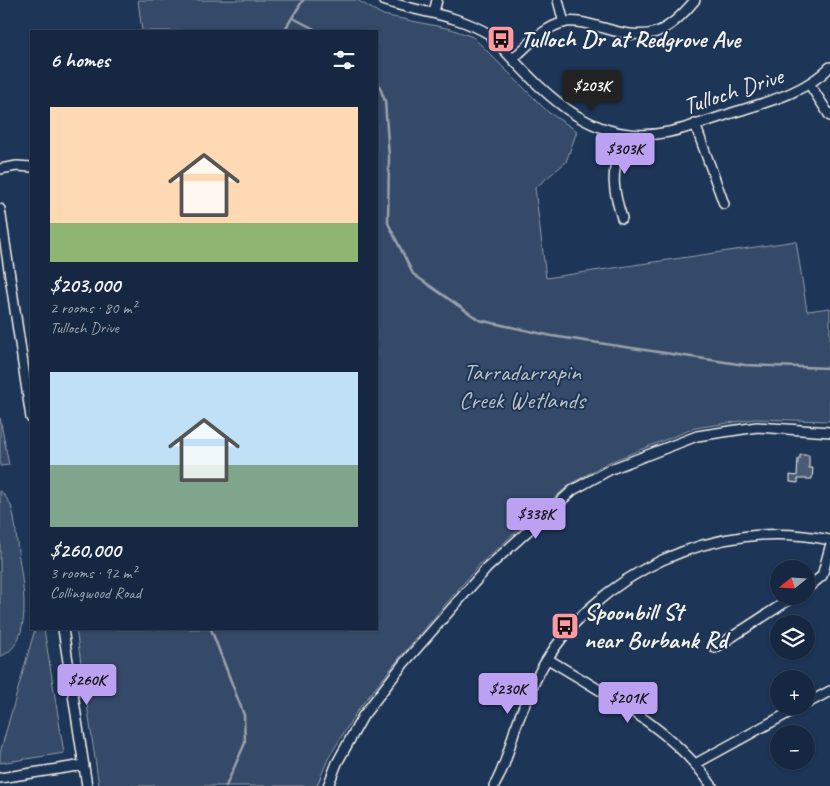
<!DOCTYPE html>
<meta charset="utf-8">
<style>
:root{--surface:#162841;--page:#1f3048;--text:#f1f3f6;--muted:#9ea6b1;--line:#35445a;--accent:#bca0f2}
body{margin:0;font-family:Caveat,sans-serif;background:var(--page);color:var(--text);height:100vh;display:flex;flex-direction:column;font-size:19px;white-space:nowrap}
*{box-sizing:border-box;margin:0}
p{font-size:16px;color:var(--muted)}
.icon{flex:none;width:28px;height:28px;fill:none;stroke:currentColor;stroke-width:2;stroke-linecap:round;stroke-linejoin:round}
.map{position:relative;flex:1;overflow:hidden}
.details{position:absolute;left:30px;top:30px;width:348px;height:600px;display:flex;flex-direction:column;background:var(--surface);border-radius:0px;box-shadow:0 1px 4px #0004,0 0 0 1px var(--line)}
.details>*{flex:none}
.needle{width:32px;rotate:252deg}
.controls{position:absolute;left:770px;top:560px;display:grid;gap:10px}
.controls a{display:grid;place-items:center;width:45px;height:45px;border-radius:50%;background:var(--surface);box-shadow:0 1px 4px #0004,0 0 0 1px var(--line);font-size:25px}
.price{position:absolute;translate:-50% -42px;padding:0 11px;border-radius:5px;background:var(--accent);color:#111;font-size:16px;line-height:32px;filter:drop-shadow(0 1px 2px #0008)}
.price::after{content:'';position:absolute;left:50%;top:30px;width:15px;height:11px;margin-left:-8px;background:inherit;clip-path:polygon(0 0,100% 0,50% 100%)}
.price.selected{background:#222;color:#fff}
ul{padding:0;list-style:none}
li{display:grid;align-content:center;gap:10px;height:265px;padding:0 20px}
li span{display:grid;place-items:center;height:155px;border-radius:0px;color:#555}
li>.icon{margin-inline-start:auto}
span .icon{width:90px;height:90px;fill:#fffc;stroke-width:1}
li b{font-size:21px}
h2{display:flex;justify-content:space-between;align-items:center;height:60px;padding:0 20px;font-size:21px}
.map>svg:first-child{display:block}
</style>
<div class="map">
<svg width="830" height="786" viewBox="0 0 830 786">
<rect width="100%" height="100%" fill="#1d3557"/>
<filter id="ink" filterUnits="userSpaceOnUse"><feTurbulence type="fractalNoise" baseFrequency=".02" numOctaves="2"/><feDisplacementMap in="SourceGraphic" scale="10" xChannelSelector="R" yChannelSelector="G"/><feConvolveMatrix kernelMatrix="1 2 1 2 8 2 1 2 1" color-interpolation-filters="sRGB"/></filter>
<g filter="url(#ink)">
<path fill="#354a67" stroke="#949ea8" d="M138,0H357L383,15L451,29L473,37L548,112L577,131L566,162L535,188L546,278L796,241L807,311L830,308V421L755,419L695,428L607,463L569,485L481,563L401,656L357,711L328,759L317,786H99L76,629H376V31H142Z
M0,418L9,465L0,466Z
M0,490C5,496 10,502 12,509C16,522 16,538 18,551C22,581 36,642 0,657Z
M35,629H44L64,753L0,763V753Z"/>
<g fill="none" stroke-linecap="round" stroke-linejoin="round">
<path stroke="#9aa2ab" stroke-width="2.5" d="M293,18L318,31
M284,31L303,0
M376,77L385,101L389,157L388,223L413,274L479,320L552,336L745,365L830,368
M211,629L244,715L245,743L226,786"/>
</g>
<path fill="#485b74" stroke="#f4f1e8" d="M800,455H809V468H813L812,479H798V483L790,482V475L797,476L798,459H800Z"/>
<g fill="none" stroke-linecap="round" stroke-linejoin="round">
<defs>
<path id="minor" d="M383,0C422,14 451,12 489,34C540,87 586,149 669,132C692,127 713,119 735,112C770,101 804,93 830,67
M558,0L564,23
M434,12L437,0
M513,59C528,45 545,26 566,22C579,20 592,25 604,28C648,42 666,35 695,0
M810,85L830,116
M695,124L724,204
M620,133C615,172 609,179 622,218
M0,169L17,166L31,167
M0,209L31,418
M806,589L822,576L830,547
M63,629L87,786
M715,648L795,596
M548,659C606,695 673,728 712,786
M806,704L830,691
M697,763L801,706
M0,778L84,765
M328,786L337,763L363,716L404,663L487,568L573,490L611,469L697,436L757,427L830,432
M494,786C505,768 509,748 515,729C522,710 530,691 539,673C594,572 718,516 830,540"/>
</defs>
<use href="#minor" stroke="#f4f1e8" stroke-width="12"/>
<use href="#minor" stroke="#1d3557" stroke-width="9"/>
</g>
</g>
<defs>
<symbol id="bus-square" viewBox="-11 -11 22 22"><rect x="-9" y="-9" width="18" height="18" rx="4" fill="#ff9aa2" stroke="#1d3557"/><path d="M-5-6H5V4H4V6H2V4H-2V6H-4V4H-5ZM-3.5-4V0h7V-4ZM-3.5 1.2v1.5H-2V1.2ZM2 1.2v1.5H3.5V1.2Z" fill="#111"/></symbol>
</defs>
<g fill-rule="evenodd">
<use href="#bus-square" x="485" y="23" width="32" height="32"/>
<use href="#bus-square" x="549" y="610" width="32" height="32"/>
</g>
<g text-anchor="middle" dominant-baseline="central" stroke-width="4" stroke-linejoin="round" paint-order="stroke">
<g font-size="24" font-weight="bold" fill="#f4f1e8" stroke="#1d3557" text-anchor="start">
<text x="520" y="39">Tulloch Dr at Redgrove Ave</text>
<text x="584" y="612">Spoonbill St<tspan x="584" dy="28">near Burbank Rd</tspan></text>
</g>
<g font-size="24" fill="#f4f1e8" stroke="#1d3557">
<text transform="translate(733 91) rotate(-18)">Tulloch Drive</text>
</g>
<g font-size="24" fill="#bbbfc1" stroke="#1d3557">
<text x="522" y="372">Tarradarrapin<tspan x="522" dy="28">Creek Wetlands</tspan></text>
</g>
</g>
</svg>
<div class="controls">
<a><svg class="needle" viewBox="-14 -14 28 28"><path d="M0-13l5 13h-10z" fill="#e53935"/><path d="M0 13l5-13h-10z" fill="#9ea6b1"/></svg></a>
<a><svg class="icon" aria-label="layers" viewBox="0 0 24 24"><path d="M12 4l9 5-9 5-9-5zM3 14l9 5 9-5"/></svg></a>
<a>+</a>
<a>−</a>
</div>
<b class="price selected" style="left:592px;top:112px">$203K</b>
<b class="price" style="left:625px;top:175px">$303K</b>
<b class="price" style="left:536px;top:540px">$338K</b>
<b class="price" style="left:87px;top:706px">$260K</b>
<b class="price" style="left:508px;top:715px">$230K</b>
<b class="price" style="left:628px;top:724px">$201K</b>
<section class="details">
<h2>6 homes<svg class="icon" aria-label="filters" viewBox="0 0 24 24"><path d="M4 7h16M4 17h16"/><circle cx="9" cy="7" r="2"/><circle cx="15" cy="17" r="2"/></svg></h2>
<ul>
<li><span style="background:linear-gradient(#ffd9b3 75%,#8fb573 0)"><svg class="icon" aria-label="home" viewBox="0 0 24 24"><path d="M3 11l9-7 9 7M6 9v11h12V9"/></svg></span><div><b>$203,000</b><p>2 rooms · 80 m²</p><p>Tulloch Drive</p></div></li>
<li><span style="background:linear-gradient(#bfe0f5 60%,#7fa58c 0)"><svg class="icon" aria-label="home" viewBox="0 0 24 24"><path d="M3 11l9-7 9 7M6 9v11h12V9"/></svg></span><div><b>$260,000</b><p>3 rooms · 92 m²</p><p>Collingwood Road</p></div></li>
</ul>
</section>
</div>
